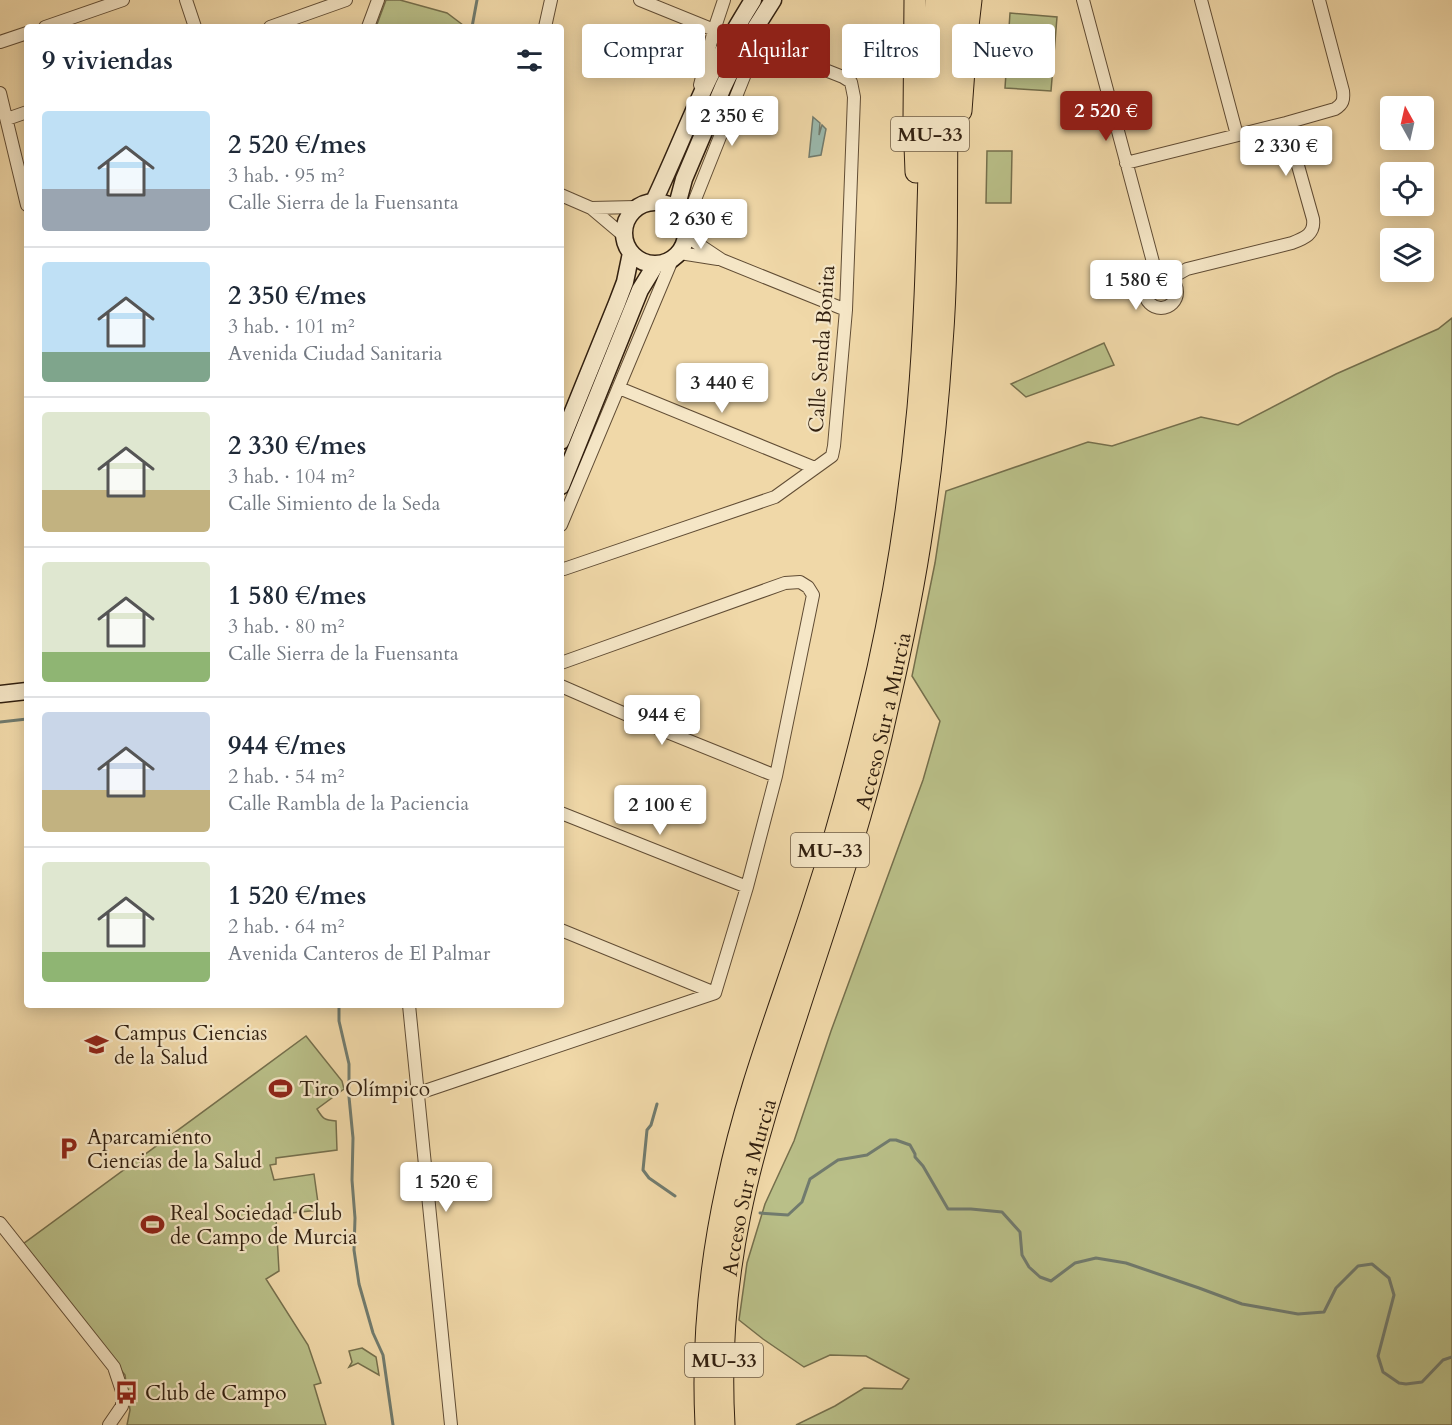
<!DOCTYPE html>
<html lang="es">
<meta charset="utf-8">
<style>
:root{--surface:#fff;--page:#f6f6f7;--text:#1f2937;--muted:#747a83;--line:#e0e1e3;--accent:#8f2418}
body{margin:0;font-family:Cardo,serif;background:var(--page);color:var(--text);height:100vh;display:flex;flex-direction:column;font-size:22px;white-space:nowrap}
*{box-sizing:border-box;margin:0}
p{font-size:20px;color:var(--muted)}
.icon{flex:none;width:33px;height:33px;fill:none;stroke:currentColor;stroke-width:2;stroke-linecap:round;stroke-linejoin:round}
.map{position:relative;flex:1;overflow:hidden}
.side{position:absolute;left:24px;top:24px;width:540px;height:984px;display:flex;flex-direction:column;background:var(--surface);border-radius:6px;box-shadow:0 3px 15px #0003}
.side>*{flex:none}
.guide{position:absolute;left:582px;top:24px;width:570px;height:54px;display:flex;gap:12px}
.needle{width:39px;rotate:352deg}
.tools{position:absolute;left:1380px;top:96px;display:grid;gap:12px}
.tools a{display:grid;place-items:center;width:54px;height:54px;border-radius:6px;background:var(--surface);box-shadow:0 3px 15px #0003;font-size:30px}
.price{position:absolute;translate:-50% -51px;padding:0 14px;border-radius:6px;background:#fff;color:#222;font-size:20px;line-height:39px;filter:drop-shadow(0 2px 3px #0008)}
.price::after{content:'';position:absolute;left:50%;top:36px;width:18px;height:14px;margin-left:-9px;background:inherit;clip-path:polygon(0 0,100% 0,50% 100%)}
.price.current{background:var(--accent);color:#fff}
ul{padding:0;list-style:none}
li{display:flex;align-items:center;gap:18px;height:150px;padding:0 18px}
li+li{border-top:2px solid var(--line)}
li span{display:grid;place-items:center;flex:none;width:168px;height:120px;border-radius:6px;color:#555}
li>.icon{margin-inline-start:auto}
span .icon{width:72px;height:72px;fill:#fffc;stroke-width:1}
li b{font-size:26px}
h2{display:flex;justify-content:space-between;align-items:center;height:72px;padding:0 18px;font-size:26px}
.chip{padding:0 21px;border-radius:6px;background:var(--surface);box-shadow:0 3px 15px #0003;font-size:21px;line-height:54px}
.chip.current{background:var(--accent);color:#fff}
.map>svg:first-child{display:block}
</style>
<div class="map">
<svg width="1452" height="1425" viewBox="0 0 1452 1425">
<rect width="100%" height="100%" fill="#f0d8a8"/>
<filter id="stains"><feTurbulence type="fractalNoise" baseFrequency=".00333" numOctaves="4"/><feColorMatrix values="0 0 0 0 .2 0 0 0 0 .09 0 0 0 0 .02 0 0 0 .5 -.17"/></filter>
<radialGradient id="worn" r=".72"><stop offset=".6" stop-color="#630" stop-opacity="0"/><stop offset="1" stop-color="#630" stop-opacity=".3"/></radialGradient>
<path fill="#b9bf88" stroke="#756f4c" stroke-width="1.5" d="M386,0H400L447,13L463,25V27H376Z
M1010,13L1057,17L1051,91L1005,88Z
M987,151H1012L1011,203H986Z
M1452,318V1425H796L835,1406L864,1388L902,1389L909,1379L866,1356L830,1355L804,1367L763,1339L739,1320L747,1263L765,1204L794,1141L831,1031L923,780L940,721L912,676L935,563L946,491L1088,442L1112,446L1201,417L1238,425L1336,374L1438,329Z
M1104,343L1114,365L1026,397L1011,384Z
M306,1036L342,1081L344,1089L317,1109C323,1119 324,1120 336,1121L337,1150L276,1158V1164L270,1165L274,1180L314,1174L319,1210L291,1213L276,1218L279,1271L266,1279L308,1345L321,1383L314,1385L326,1425H127L130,1410L125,1375L23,1244Z
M362,1348L376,1357L379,1375L358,1363L349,1367L352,1362L349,1351Z"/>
<path fill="#9bb9ad" stroke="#717b6e" stroke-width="1.5" d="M813,117L820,123L819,135L822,125L826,129L821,155L809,157Z"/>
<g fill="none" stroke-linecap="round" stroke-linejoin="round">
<path stroke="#717b6e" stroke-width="3" d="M472,27L477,0
M0,722L27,719
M339,1005V1021L349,1064V1097L353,1138L352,1180L355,1218L354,1250L359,1284L373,1333L383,1355L393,1425
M657,1104L651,1125L647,1130L643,1170L649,1178L675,1196
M760,1213L788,1215L802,1202L810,1179L838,1160L867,1155L890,1140H896L910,1145L915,1154V1157L923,1166L948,1209H971L1002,1212L1020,1232L1022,1255L1029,1267L1040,1277L1051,1281L1075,1263L1096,1258L1126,1263L1199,1288L1242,1304L1298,1314L1324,1312L1336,1288L1358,1266L1372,1264L1389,1278L1394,1295L1378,1356L1383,1372L1399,1383L1406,1384L1422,1382L1443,1360L1452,1357"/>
<defs>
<path id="street" d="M186,0L195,27
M640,0L714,30
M1083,0L1157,277
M1201,0L1237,135
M45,27L123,0
M270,27L346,0
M368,27L378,0
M545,27L551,0
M0,42L27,33
M700,85L714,30L724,0
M0,93L27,205
M7,119L27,112
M1126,163L1286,123L1335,109C1343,104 1344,100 1343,91L1319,0
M561,195L591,208L623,235
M591,208L636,207
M686,236L722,260L846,310
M680,253L718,259
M1145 292a16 16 0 1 1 32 0a16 16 0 1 1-32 0Z
M1169,279L1187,269L1292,243C1305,238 1315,234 1313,219L1286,123
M619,388L815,468
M561,525L672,260
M561,568L564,569L775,497L832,456L834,446L846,310L854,97L851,82L843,77L772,49C759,52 753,57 747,69L694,202L687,232
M561,686L662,730L776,776
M561,813L747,887
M561,930L715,993
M409,1005L451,1425
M419,1093L715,993L747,887L776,776L813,595L808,587L800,582L785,583L561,663
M0,1223L114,1367L122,1391V1406L109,1425"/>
<path id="secondary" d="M654,201C673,161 689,120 708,80C721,52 737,26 753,0
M624 233a31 31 0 1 1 62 0a31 31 0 1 1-62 0Z
M676,209L684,179L723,87L739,54L773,0
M561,441L617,303L625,282L631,253
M561,486L640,290L656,264
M0,694L27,691"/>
<g id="highway">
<path d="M915,0L914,119L916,172"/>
<path d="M961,111L966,43L971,0"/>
<path d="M706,1425C702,1345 710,1264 727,1186C747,1088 785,995 815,900C840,824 860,746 878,668C897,582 910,495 918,408C930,272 927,136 936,0"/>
<path id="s1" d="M724,1425C720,1355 726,1283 740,1214C754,1145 776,1078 798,1011C830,912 865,813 887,710C901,649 914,587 923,524C932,464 938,403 942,343C948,267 946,192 947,117C947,78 950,39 953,0"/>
</g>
</defs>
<use href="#street" stroke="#614d35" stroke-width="14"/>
<use href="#secondary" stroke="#311f0f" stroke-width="19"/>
<use href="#highway" stroke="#311f0f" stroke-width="23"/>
<use href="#street" stroke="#f5e6c6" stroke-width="12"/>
<use href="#secondary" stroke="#f5e6c6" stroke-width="16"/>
<use href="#highway" stroke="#f0d8a8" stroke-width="21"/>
</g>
<defs>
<symbol id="university-bare" viewBox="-9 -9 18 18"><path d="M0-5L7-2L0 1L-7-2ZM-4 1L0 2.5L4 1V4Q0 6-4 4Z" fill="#8f2418" stroke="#f5e6c6" stroke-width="2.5" paint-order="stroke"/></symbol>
<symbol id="stadium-bare" viewBox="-9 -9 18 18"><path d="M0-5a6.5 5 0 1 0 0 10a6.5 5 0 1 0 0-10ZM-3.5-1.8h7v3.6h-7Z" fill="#8f2418" stroke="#f5e6c6" stroke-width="2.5" paint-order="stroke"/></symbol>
<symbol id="parking-bare" viewBox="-9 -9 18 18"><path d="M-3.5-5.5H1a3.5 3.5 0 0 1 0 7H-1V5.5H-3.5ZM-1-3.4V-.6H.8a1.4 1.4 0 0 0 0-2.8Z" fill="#8f2418" stroke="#f5e6c6" stroke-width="2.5" paint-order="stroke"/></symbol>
<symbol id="bus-bare" viewBox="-9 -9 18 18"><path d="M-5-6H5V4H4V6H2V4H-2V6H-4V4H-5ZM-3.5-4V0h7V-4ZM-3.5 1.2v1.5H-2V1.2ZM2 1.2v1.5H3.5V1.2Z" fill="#8f2418" stroke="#f5e6c6" stroke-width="2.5" paint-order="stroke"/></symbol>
</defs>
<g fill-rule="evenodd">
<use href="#university-bare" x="80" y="1028" width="33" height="33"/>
<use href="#stadium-bare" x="264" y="1072" width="33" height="33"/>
<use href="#parking-bare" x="52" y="1132" width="33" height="33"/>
<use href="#stadium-bare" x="136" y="1208" width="33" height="33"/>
<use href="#bus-bare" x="110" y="1376" width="33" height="33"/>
</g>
<g text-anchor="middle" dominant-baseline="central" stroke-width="4.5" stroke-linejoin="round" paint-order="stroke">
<g fill="#f5e6c6" stroke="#6c5b46" stroke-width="1.5">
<rect x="891" y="117" width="78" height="34" rx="4.5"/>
<rect x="791" y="833" width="78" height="34" rx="4.5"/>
<rect x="685" y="1343" width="78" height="34" rx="4.5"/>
</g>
<g font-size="20" font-weight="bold" fill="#311f0f">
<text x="930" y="134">MU-33</text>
<text x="830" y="850">MU-33</text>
<text x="724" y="1360">MU-33</text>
</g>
<g font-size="21" fill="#311f0f" stroke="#f5e6c6">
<text transform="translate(822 349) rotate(-86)">Calle Senda Bonita</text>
<text stroke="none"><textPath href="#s1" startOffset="726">Acceso Sur a Murcia</textPath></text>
<text stroke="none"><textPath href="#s1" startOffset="240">Acceso Sur a Murcia</textPath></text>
</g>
<g font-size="21" fill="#311f0f" stroke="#f5e6c6" text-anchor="start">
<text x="114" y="1033">Campus Ciencias<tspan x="114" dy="24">de la Salud</tspan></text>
<text x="299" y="1089">Tiro Olímpico</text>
<text x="87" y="1137">Aparcamiento<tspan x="87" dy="24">Ciencias de la Salud</tspan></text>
<text x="170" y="1213">Real Sociedad Club<tspan x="170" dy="24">de Campo de Murcia</tspan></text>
<text x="145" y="1393">Club de Campo</text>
</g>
</g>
<rect width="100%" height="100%" filter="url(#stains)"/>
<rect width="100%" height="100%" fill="url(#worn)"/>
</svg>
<div class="tools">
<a><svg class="needle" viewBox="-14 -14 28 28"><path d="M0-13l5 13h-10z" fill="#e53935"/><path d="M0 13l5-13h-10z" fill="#747a83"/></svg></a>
<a><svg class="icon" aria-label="locate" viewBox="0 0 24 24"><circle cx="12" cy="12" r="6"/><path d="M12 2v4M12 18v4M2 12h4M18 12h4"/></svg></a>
<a><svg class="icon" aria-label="layers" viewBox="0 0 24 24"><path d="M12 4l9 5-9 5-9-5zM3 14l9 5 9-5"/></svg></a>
</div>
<b class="price current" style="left:1106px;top:142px">2 520 €</b>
<b class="price" style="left:732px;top:147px">2 350 €</b>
<b class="price" style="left:1286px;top:177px">2 330 €</b>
<b class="price" style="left:701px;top:250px">2 630 €</b>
<b class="price" style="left:1136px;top:311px">1 580 €</b>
<b class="price" style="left:722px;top:414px">3 440 €</b>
<b class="price" style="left:662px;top:746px">944 €</b>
<b class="price" style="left:660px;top:836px">2 100 €</b>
<b class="price" style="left:446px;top:1213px">1 520 €</b>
<div class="guide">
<a class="chip">Comprar</a>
<a class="chip current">Alquilar</a>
<a class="chip">Filtros</a>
<a class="chip">Nuevo</a>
</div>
<section class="side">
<h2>9 viviendas<svg class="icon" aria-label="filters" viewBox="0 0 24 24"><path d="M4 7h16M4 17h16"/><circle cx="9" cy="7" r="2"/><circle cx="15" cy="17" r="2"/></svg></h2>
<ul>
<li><span style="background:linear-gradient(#bfe0f5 65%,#9aa5b1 0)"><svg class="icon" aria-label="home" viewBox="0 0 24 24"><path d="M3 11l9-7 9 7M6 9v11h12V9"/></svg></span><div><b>2 520 €/mes</b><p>3 hab. · 95 m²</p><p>Calle Sierra de la Fuensanta</p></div></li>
<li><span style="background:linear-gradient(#bfe0f5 75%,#7fa58c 0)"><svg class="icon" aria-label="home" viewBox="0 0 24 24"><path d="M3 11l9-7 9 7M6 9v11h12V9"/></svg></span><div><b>2 350 €/mes</b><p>3 hab. · 101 m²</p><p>Avenida Ciudad Sanitaria</p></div></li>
<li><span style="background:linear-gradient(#dfe7d0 65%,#c2b280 0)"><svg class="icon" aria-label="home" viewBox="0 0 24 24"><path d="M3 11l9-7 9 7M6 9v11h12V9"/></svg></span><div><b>2 330 €/mes</b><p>3 hab. · 104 m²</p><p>Calle Simiento de la Seda</p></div></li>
<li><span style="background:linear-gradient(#dfe7d0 75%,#8fb573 0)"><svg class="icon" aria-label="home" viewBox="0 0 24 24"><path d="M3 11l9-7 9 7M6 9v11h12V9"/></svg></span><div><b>1 580 €/mes</b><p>3 hab. · 80 m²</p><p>Calle Sierra de la Fuensanta</p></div></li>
<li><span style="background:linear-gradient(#c9d6e8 65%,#c2b280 0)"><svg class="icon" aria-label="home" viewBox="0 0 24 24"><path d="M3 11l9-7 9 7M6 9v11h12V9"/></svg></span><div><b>944 €/mes</b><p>2 hab. · 54 m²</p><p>Calle Rambla de la Paciencia</p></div></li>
<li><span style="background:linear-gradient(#dfe7d0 75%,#8fb573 0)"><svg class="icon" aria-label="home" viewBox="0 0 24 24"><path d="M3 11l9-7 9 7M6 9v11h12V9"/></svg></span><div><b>1 520 €/mes</b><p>2 hab. · 64 m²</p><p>Avenida Canteros de El Palmar</p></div></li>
</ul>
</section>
</div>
